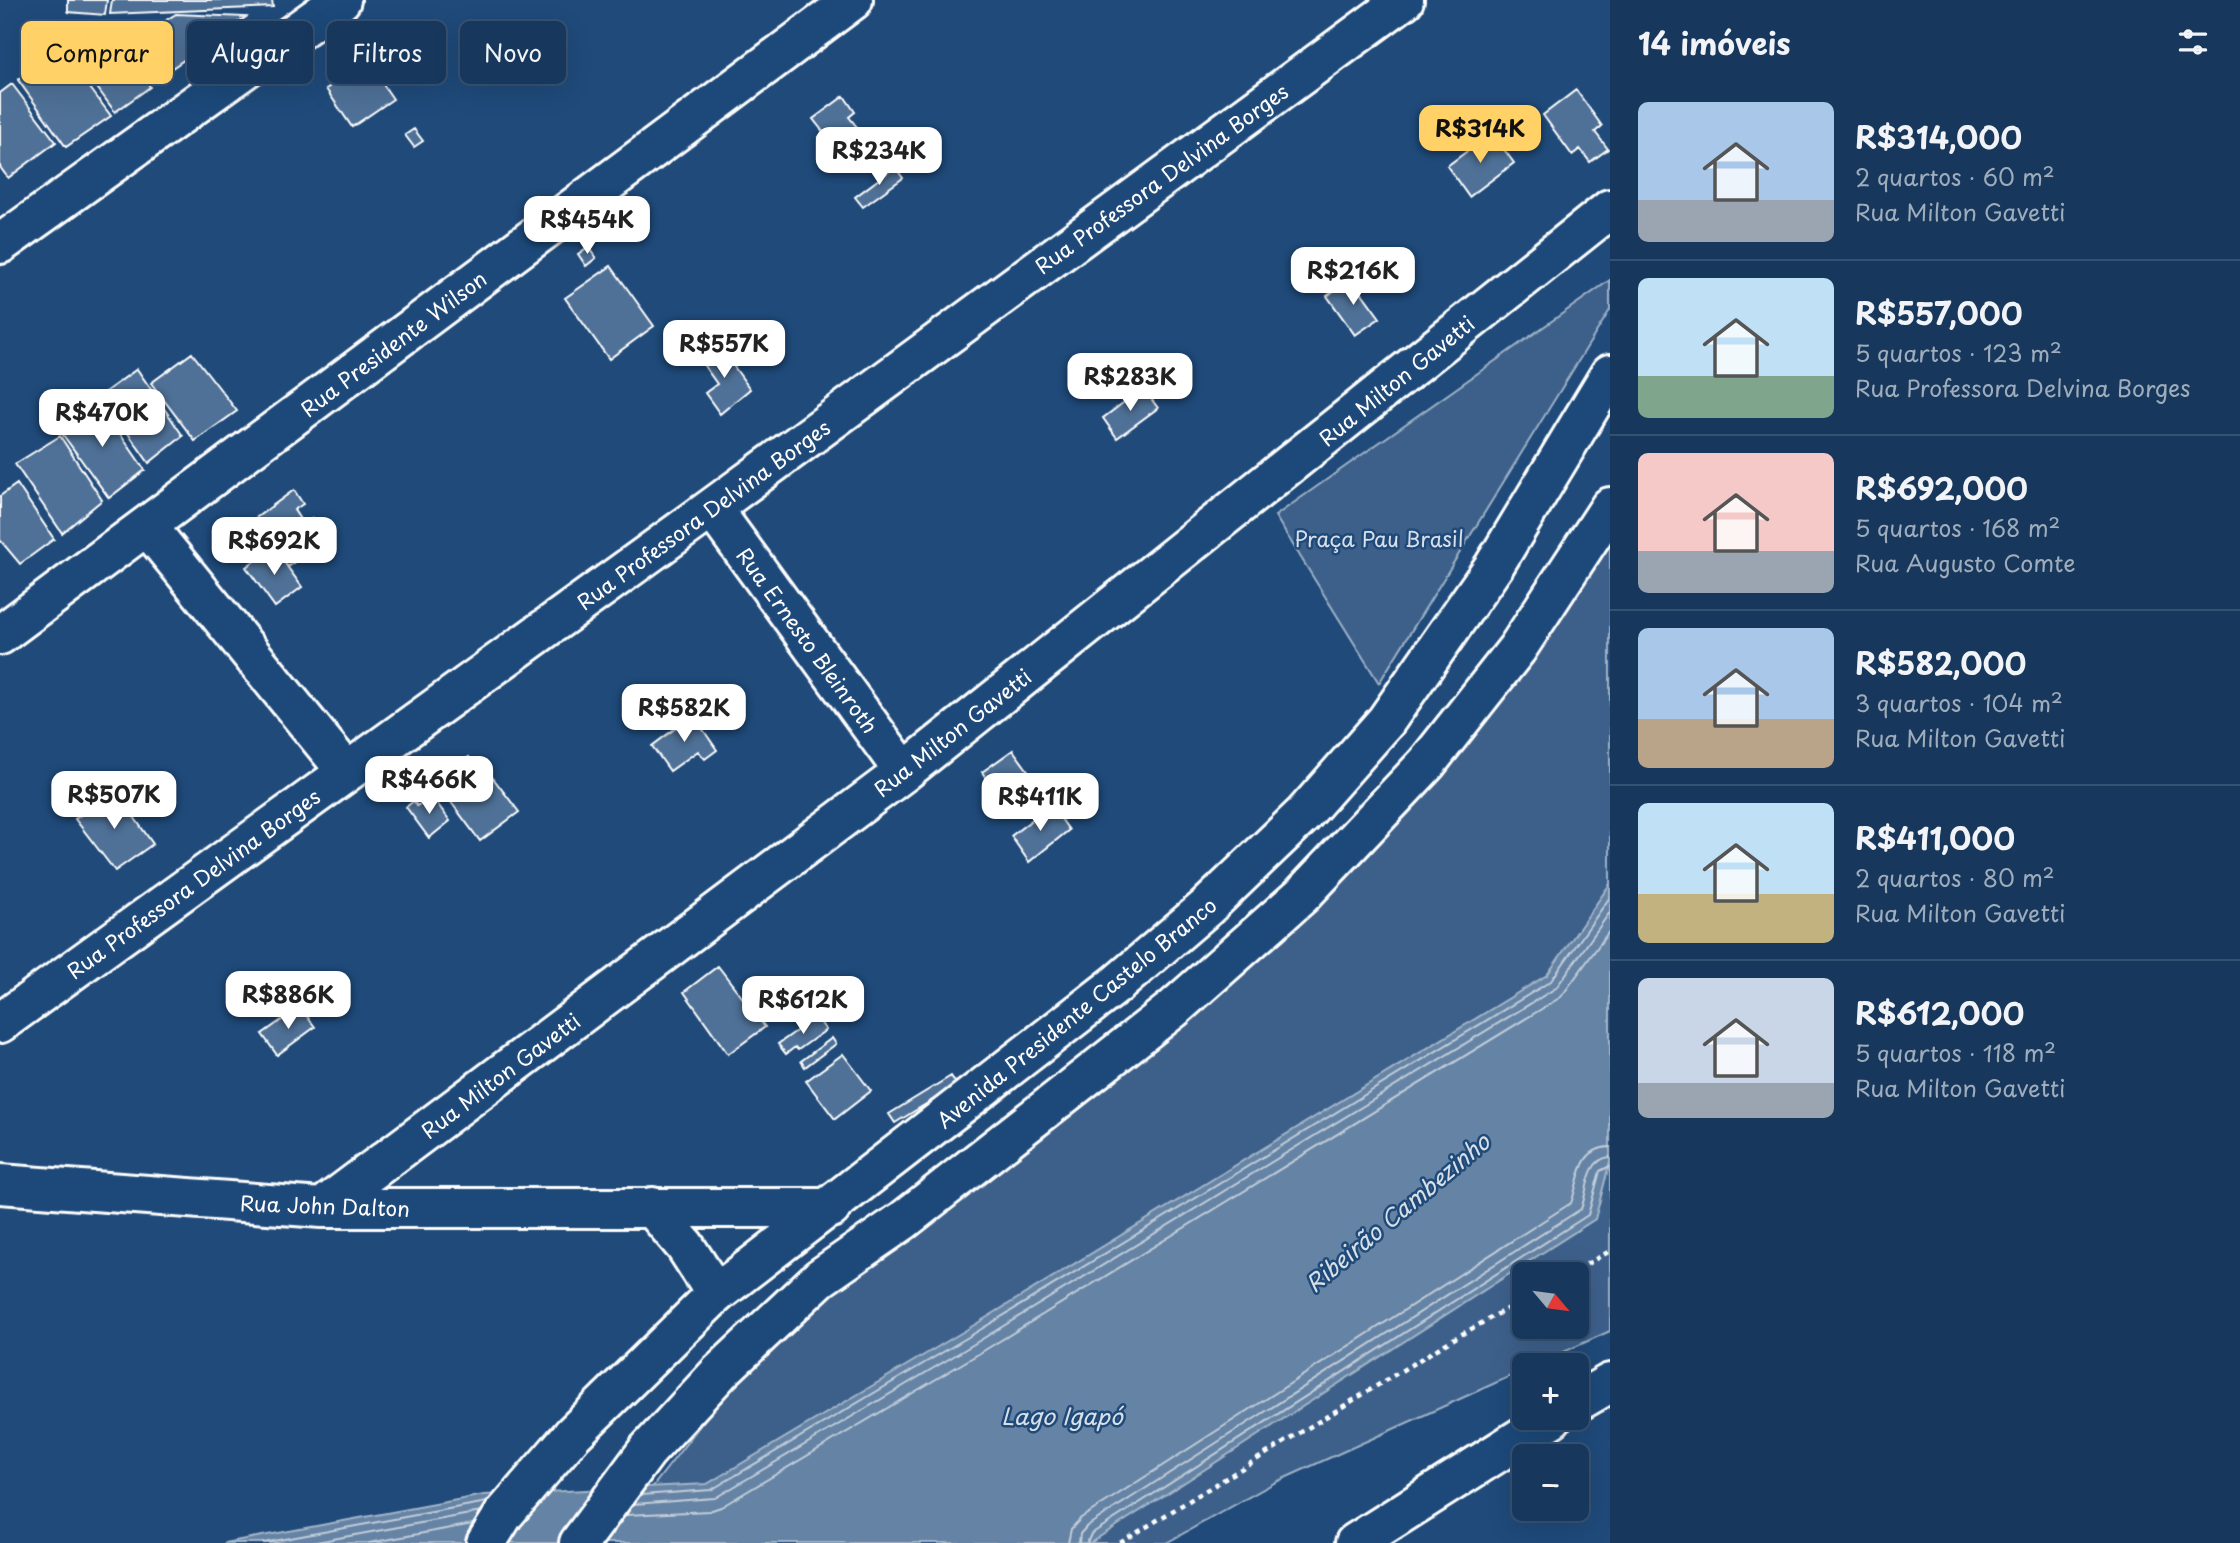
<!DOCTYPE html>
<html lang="pt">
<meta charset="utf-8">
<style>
:root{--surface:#17385c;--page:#244365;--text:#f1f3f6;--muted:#9eacbb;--line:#365272;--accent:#ffd166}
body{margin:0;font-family:"Playpen Sans",sans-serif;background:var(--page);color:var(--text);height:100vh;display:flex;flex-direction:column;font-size:26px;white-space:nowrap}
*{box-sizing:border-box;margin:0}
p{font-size:23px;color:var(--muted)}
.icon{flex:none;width:38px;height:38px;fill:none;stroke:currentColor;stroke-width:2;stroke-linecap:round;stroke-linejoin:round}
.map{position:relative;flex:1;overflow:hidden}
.side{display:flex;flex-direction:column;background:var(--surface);width:630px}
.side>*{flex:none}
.banner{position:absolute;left:21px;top:21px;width:665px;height:63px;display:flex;gap:14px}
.needle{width:46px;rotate:119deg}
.buttons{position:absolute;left:1512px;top:1262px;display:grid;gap:14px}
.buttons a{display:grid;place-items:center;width:77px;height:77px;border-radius:10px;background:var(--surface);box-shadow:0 7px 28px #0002,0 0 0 2px var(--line);font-size:35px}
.price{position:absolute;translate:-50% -60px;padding:0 16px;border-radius:14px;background:#fff;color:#222;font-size:23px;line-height:46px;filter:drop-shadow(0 2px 4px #0008)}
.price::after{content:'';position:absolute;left:50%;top:42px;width:21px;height:16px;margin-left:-10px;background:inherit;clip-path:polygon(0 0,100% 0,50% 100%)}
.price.on{background:var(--accent);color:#111}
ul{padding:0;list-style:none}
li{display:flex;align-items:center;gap:21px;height:175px;padding:0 28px}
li+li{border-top:2px solid var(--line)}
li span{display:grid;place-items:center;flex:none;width:196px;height:140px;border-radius:10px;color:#555}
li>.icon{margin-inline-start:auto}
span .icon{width:84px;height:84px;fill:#fffc;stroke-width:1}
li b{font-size:30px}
h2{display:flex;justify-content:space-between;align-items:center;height:84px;padding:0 28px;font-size:30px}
.chip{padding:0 24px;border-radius:10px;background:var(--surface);box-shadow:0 7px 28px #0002,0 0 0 2px var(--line);font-size:24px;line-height:63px}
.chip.on{background:var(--accent);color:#111}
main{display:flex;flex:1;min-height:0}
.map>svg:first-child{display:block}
</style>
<main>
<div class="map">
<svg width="1610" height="1543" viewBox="0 0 1610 1543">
<rect width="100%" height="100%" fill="#1f4a7a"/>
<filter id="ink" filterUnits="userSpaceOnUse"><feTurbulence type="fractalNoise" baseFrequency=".0143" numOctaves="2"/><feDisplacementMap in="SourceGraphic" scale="14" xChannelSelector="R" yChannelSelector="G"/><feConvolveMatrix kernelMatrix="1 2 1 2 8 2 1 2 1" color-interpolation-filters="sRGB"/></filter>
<g filter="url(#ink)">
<path fill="#3c618b" stroke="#9eb0c5" stroke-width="2" fill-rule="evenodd" d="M1610,280V310L1379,683L1275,516Z
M1610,525V1331L1535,1365H1524V1370L1276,1482L1166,1543H609L754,1356L1310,898ZM1524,1274H1577V1326H1524Z"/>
<path fill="#6583a4" stroke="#a3b5c8" stroke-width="2" d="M1610,884V1161L1595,1219L1090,1543H224L484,1495L707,1484L966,1330L1547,975Z"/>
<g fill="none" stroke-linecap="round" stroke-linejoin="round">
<path stroke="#c1cddb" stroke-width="2" d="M641,1495L711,1490L970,1336L1551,981L1610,897
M634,1504L715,1498L974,1344L1556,988L1610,912
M626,1515L709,1511L721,1507L980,1353L1561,997L1610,930
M263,1543L487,1502
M311,1543L481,1512
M369,1543L473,1524
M1068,1543L1071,1529L1081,1518L1571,1203C1580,1180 1578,1148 1610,1147
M1079,1543L1080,1534L1087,1526L1581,1209C1588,1192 1586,1159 1610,1157
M1087,1543L1091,1534L1588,1215L1600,1171L1610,1166"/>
</g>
<path fill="#507197" stroke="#fff" stroke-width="2" d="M68,0H107L105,15L68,12Z
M112,0H272L273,7L110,14Z
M176,14L246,17L156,79L131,42Z
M125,39L150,87L115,112L82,67Z
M60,48L111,116L66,147L18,80Z
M367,61L393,99L352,127L326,89Z
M12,84L56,142L8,178L0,167V93Z
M1576,90L1602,126L1595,132L1608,149L1590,162L1580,149L1572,155L1543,115Z
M844,96L855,112L849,117L865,137L834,160L818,138L824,133L813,119Z
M414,129L423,141L414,147L405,135Z
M1492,133L1514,163L1469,197L1447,166Z
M895,167L903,178L863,207L855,197Z
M588,247L596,258L586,266L578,254Z
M611,266L654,326L609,359L565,298Z
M1351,278L1380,318L1355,335L1327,296Z
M719,346L750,389L720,414L705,393L717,384L700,360Z
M192,353L237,411L195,441L151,383Z
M137,369L183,436L149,463L101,395Z
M1143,388L1158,408L1117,438L1103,418Z
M98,402L145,470L109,498L58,428Z
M60,436L102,500L62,533L15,464Z
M17,484L54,539L20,564L0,540V496Z
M294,490L303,504L294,510L303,524L313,518L326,538L288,567L253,520Z
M273,547L302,587L275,607L246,567Z
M693,715L717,750L705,759L698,751L670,771L652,746Z
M1013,750L1029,772L997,794L982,772Z
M469,757L487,782L493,778L519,812L480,841L436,782Z
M115,790L153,844L115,871L75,819Z
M431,795L450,821L429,838L406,807L414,801L417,806Z
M1051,805L1069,830L1029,862L1011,836Z
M718,966L765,1027L728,1054L684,992Z
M300,1007L315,1027L277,1055L262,1034Z
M816,1017L826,1030L798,1050L795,1047L786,1054L778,1044Z
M832,1038L836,1044L805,1067L801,1061Z
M843,1054L871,1091L835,1119L806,1081Z
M951,1076L957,1085L895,1123L889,1114Z"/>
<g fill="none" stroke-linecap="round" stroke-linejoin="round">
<defs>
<path id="minor" d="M0,244L341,0
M712,508L904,772
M147,526L347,772
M0,635L853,0
M0,1023L712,508L1404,0
M0,1184L322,1208H831
M652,1207L685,1246L716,1294
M322,1208L904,772L1610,209
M1577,1402L1610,1383
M1355,1543L1552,1418"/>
<path id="major" d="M486,1543L504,1514L573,1434L716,1294L1117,984L1207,907L1303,815L1386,721L1494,566L1610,374
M579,1543L647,1451L720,1372L820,1278L904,1220L1173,1009L1302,895L1427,763L1517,649L1610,507"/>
</defs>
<use href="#minor" stroke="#fff" stroke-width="44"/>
<use href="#major" stroke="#fff" stroke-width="44"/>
<path stroke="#fff" stroke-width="4.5" stroke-dasharray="5 5" stroke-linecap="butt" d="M1569,1274L1610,1251
M1120,1543L1450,1341L1524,1299"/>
<use href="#minor" stroke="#1f4a7a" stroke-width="38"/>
<use href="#major" stroke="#1f4a7a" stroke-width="38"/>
</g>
</g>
<g text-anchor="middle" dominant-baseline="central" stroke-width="5" stroke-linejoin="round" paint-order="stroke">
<g font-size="21" fill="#fff" stroke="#1f4a7a">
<text transform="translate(1161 178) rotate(-36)">Rua Professora Delvina Borges</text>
<text transform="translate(393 343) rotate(-37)">Rua Presidente Wilson</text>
<text transform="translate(1396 380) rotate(-39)">Rua Milton Gavetti</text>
<text transform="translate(703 514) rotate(-36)">Rua Professora Delvina Borges</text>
<text transform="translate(808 640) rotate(54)">Rua Ernesto Bleinroth</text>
<text transform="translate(952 732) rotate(-38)">Rua Milton Gavetti</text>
<text transform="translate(193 883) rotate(-36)">Rua Professora Delvina Borges</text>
<text transform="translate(1076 1012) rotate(-39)">Avenida Presidente Castelo Branco</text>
<text transform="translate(500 1075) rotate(-37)">Rua Milton Gavetti</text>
<text transform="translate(325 1205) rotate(2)">Rua John Dalton</text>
</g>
<g font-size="21" fill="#d8dfe8" stroke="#1f4a7a">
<text x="1379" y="538">Praça Pau Brasil</text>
</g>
<g font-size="23" font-style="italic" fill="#d8e0e8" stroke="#1f4a7a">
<text transform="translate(1397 1212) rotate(-40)">Ribeirão Cambezinho</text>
<text x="1062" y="1415">Lago Igapó</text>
</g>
</g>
</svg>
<div class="buttons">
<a><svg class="needle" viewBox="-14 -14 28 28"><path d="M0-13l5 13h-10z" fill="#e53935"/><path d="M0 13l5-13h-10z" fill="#9eacbb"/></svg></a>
<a>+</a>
<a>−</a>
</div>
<b class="price on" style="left:1480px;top:165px">R$314K</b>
<b class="price" style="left:879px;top:187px">R$234K</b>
<b class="price" style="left:587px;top:256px">R$454K</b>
<b class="price" style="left:1353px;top:307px">R$216K</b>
<b class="price" style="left:724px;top:380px">R$557K</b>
<b class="price" style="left:1130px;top:413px">R$283K</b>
<b class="price" style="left:102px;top:449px">R$470K</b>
<b class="price" style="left:274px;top:577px">R$692K</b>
<b class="price" style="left:684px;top:744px">R$582K</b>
<b class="price" style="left:429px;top:816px">R$466K</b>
<b class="price" style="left:114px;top:831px">R$507K</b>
<b class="price" style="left:1040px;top:833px">R$411K</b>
<b class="price" style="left:288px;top:1031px">R$886K</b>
<b class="price" style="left:803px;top:1036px">R$612K</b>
<div class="banner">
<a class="chip on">Comprar</a>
<a class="chip">Alugar</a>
<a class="chip">Filtros</a>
<a class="chip">Novo</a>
</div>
</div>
<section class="side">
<h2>14 imóveis<svg class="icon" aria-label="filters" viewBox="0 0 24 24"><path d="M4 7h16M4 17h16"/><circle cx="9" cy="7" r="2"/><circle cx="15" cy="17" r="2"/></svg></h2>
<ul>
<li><span style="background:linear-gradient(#a9c7e8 70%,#9aa5b1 0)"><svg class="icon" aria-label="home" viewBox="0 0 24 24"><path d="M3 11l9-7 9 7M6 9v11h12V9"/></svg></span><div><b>R$314,000</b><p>2 quartos · 60 m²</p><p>Rua Milton Gavetti</p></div></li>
<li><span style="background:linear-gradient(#bfe0f5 70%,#7fa58c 0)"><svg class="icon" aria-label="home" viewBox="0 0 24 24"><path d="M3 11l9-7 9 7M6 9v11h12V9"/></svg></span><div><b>R$557,000</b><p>5 quartos · 123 m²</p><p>Rua Professora Delvina Borges</p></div></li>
<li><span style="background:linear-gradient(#f6c9c9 70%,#9aa5b1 0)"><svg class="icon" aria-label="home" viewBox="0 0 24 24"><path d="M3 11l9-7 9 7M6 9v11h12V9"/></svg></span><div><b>R$692,000</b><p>5 quartos · 168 m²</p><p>Rua Augusto Comte</p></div></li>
<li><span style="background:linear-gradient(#a9c7e8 65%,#b9a48a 0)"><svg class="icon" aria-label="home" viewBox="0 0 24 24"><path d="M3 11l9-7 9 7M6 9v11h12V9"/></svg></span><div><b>R$582,000</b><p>3 quartos · 104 m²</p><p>Rua Milton Gavetti</p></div></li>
<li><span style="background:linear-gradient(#bfe0f5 65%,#c2b280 0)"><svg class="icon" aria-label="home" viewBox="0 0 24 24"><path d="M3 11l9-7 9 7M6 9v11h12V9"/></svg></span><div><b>R$411,000</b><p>2 quartos · 80 m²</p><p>Rua Milton Gavetti</p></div></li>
<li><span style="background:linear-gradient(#c9d6e8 75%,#9aa5b1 0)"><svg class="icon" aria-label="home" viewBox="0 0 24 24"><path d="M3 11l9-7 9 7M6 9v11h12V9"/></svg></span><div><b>R$612,000</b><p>5 quartos · 118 m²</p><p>Rua Milton Gavetti</p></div></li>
</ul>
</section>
</main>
